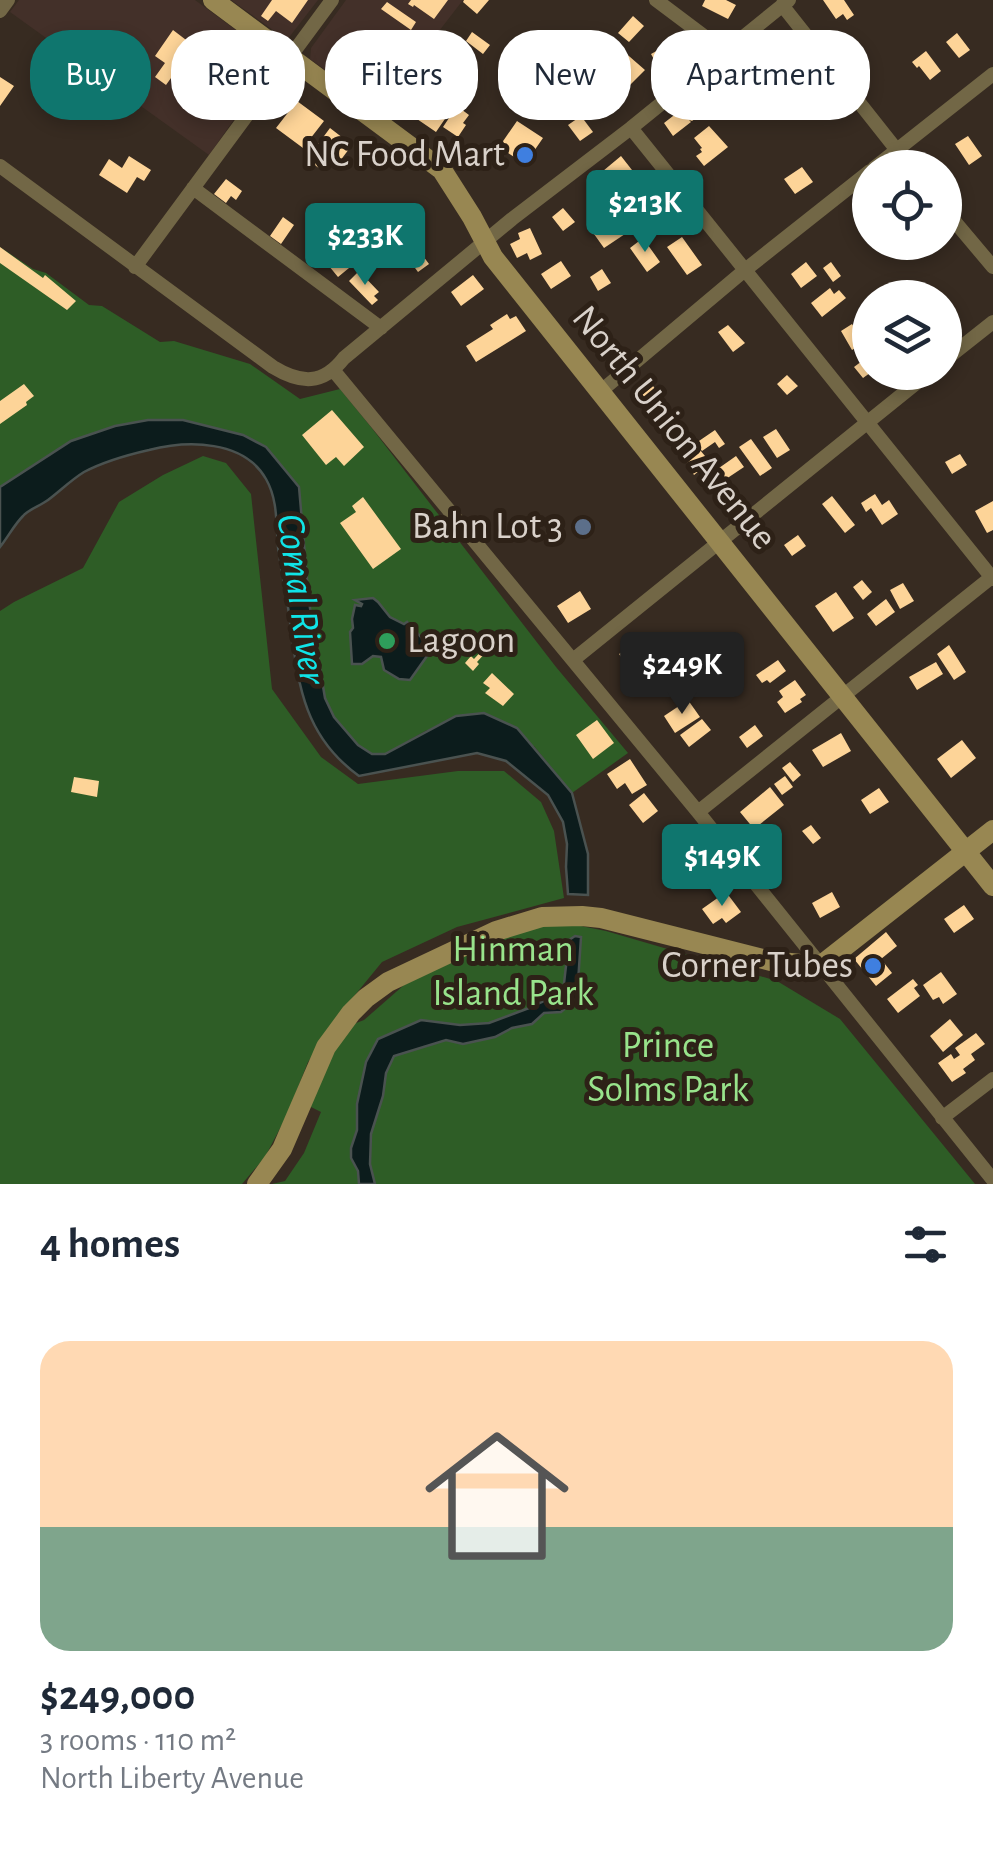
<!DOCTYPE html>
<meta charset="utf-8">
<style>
:root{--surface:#fff;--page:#f6f6f7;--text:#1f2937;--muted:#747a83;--accent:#0f766e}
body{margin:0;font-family:"Alegreya Sans",sans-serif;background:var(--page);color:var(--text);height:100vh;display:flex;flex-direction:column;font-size:38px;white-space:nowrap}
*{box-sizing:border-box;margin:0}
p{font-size:32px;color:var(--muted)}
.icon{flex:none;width:55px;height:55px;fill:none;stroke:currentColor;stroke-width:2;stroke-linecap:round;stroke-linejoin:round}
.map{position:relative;height:1184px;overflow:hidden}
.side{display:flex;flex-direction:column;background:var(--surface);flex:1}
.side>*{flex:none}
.guide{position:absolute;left:30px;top:30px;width:935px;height:90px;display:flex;gap:20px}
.controls{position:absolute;left:852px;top:150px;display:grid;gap:20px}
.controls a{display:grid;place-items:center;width:110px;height:110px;border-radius:50%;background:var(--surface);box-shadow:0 5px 15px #0003;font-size:50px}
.price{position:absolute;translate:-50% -85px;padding:0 22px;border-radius:10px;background:var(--accent);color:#fff;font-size:32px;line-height:65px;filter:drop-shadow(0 2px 5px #0008)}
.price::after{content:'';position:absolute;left:50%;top:60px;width:30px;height:22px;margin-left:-15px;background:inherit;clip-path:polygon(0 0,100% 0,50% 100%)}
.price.current{background:#222;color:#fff}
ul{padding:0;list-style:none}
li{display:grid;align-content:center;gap:20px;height:530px;padding:0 40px}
li span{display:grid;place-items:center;height:310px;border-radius:30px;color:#555}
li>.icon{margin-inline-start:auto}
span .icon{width:180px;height:180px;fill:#fffc;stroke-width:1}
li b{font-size:42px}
h2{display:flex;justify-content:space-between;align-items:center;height:120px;padding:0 40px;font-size:42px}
.chip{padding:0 35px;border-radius:40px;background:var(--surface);box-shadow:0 5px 15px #0003;font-size:35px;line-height:90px}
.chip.current{background:var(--accent);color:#fff}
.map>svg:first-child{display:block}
</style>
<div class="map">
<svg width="993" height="1184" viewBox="0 0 993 1184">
<rect width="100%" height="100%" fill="#372b21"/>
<path fill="#433029" d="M19,0H195L274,58L275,61L209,155L10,12Z
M231,0H318L287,40Z
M346,0H463L379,109L310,59L311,48Z"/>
<path fill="#2e5d26" d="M0,247L33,269L46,273L89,305L102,306L160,342L174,341L250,364L300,399L340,389L371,427L556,667L628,753L572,793L534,746L427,730L385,754H372L358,745L334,717L325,698L309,602L302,516L243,435L71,441L0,487Z
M203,456L226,463L251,494L272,689L321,757L358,784L458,771H504L541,802L554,831L564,898L457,927L382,962L337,1017L308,1062L287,1115L265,1157L242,1184H0V611L14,602L83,568L119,502L163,475Z
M571,924L606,931L777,981L840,1019L975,1184H375L370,1164L371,1134L383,1096L386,1073L394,1056L446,1040L463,1044L494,1038L512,1028L532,1024L544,1013L561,1012L578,961L581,937L569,940L563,992L529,1008L489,1023L460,1025L421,1020L378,1039L366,1062L357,1104V1130L351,1148V1158L358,1171L359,1184H272L285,1181L304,1153L321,1112L309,1106L332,1052L351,1025L364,1020L404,985L522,928Z"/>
<path fill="#0c1c1c" stroke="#4a5250" stroke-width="2.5" d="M148,420H183L243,435L266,447L299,487L309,602L325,698L334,717L358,745L372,754H385L456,716L484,713L517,728L572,793L588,854V895L568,894L566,867L567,844L563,822L548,795L506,761L477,753L359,776C301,734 298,680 289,614C286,592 281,569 278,547C276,524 278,500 266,479C244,440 188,440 149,450C127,455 105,461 84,472C71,480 60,491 48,500C40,506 29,509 23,516C14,525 8,537 0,547V487L71,441L115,426Z
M373,598L378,602L390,617L404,624L407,622L432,649L410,680L399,679L384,670L381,657L373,656L362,664H352L350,632L353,628L352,619L355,605L361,606L362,604L355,600Z
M575,936L581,937L577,998L561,1012L544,1013L532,1024L512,1028L495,1037L463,1044L446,1040L394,1056L386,1073L383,1096L371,1134L370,1164L375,1184H359L358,1171L351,1158V1148L357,1130V1104L366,1062L378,1039L421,1020L460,1025L489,1023L529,1008L563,992L569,940Z"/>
<path fill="#fdd498" d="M272,0H308L292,23L276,11L268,21L261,16Z
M411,0H448L434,19L414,5L413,7L408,4Z
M464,0H489L477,14L463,2Z
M705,0H726L736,5L728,19L702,6Z
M823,0H844L854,15L847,20L843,14L836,19Z
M387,2L416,22L411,30L381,9Z
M633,16L644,26L629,42L618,33Z
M173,30L194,46L166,85L155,77L165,63L155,56Z
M472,32L490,45L483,54L466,41Z
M957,33L970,50L959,58L946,42Z
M671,43L681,61L661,72L651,54Z
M622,50L645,70L625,90L611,76L622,65L614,58Z
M926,51L941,71L930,80L919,66L917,68L912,62Z
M744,59L760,79L748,88L732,69Z
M791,68L797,80L775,90L769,78Z
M448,75L466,88L436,132L417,119Z
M0,77L14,86L0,106Z
M719,86L731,100L723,107L727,111L720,117L705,98Z
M612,95L620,105L603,118L595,108Z
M297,101L324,121L303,148L276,128Z
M691,102L702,114L692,121L689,120L691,122L673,136L664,123Z
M457,106L469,115L463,123L466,125L458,137L443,127Z
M581,116L593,132L580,141L568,125Z
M517,121L543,138L525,164L499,147Z
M709,126L728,147L704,166L696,156L702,152L700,149L702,148L694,138Z
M330,128L352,145L340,161L331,154L320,169L307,159Z
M968,136L982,156L969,165L955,144Z
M129,156L151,170L144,181L137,177L127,193L99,175L109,159L122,168Z
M621,156L632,170L620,178L626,184L612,195L597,176Z
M802,167L813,182L795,194L784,179Z
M226,179L242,191L236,200L231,196L226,203L214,194Z
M641,182L659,204L649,213L637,198L627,206L621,198Z
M563,208L575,222L563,231L552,217Z
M611,213L625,234L604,248L589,227Z
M283,217L294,225L281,244L270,236Z
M530,228L542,254L530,260L527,253L517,258L510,244L520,239L518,233Z
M682,237L702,265L687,275L667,247Z
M643,238L660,262L647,272L630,248Z
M415,245L429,264L418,272L404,253Z
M0,247L43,278L45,275L76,301L67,310L0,263Z
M335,250L349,268L338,277L324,260Z
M561,261L571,276L551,289L541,274Z
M806,262L817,276L801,288L791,274Z
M831,262L841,276L833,282L823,268Z
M602,269L611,283L598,291L590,277Z
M359,271L379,292L374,296L378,300L372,305L349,281Z
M473,275L484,289L461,306L451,292Z
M830,288L834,294L839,290L846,298L822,317L811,303Z
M507,314L510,319L516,316L526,331L476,362L466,346L493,329L490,325Z
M600,321L613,341L599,350L586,330Z
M852,324L864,343L852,350L841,331Z
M728,325L745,343L733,352L718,332Z
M870,355V373L863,378L854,367Z
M787,375L798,386L787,395L777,384Z
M24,384L34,396L26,402L27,405L0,424V401Z
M653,386L662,398L646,410L637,399Z
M332,410L364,447L344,466L336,457L326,465L302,435Z
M776,429L790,450L777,458L763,437Z
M715,430L725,444L719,448L715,442L702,451L696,443Z
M751,439L772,468L760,476L739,447Z
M700,450L710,462L694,475L686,462Z
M960,454L967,465L952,474L945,462Z
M736,456L744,467L726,479L719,468Z
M875,494L882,505L889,500L898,514L882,525L871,508L866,512L861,503Z
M832,496L855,525L845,533L822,504Z
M363,497L401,549L373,569L340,523L356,512L352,506Z
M993,501V530L987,533L975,511Z
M798,535L806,546L792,556L784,545Z
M862,580L872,592L863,600L853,587Z
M903,583L914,601L900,609L890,590Z
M580,591L591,609L568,623L557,606Z
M836,592L854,618L833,632L815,606Z
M886,599L895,612L876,626L867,614Z
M644,637L653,649L628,667L619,654Z
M949,645L966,672L954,680L937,654Z
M485,647L488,650L477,662L479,664L473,671L465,663L471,656L474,659Z
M778,660L786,671L770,683L767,680L762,683L756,675Z
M936,662L943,674L917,690L909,677Z
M492,673L514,694L503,706L485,693L490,688L483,683Z
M795,680L806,695L800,699L802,702L785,713L777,702L783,697L779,691Z
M688,700L700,717L675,733L664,716Z
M702,719L711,730L689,747L680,735Z
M597,720L614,743L593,759L576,735Z
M755,725L763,736L747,748L739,737Z
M841,733L851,751L823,767L812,750Z
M962,740L976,758L951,778L937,759Z
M630,759L647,785L632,794L625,783L617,789L607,774Z
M790,762L801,775L793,782L782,768Z
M785,776L793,787L782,795L774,784Z
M74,777L99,781L97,797L71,792Z
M770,787L784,805L754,829L740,812Z
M879,788L889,802L870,814L861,800Z
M644,793L658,811L643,823L629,805Z
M811,825L821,838L813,844L802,831Z
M726,892L741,912L726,923L722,918L713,924L702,909Z
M832,892L840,907L820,918L812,903Z
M964,905L974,919L954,933L944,919Z
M886,932L897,946L881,959L892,973L876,986L854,959Z
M941,972L957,994L943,1004L939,997L933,1000L923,985Z
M913,979L918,985L914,988L920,996L898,1013L887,999Z
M950,1019L963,1035L943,1052L930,1036Z
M976,1033L985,1044L971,1054L975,1060L963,1069L966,1073L952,1082L938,1063L951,1054L954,1059L960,1055L955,1048Z"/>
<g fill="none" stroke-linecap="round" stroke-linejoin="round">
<path stroke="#726746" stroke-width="14" d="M656,0L708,39L722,54
M782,5L911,168
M0,11L8,0
M631,128L993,579
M0,166L273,367C301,384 323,385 344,358L512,219L631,128L789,0
M874,168L993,74
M193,188L381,328
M945,210L993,267
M135,267L332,0
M945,360L993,322
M334,371L698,812L993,1180
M601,391L745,270L870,171
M573,660L930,372
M698,812L993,576
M942,1118L993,1079"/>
<path stroke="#988752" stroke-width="20" d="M213,0L442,170L472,217L493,257L993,886
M257,1184L282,1149L326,1047L351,1013L366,998L388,982L496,931L542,917L582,916L601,918L771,961L820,966L993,830"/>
</g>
<g fill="#3f7fe0" stroke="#2d2117" stroke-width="4">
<circle cx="525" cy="155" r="10"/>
<circle cx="873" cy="966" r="10"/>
</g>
<circle fill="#5c6f8a" stroke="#2d2117" stroke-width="4" cx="583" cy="527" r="10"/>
<circle fill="#2e9e5b" stroke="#2d2117" stroke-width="4" cx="387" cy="641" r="10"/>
<g text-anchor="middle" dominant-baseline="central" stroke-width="10" stroke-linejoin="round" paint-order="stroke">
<g font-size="38" fill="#d9d1ca" stroke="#2d2117" text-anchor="end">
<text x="505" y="155">NC Food Mart</text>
<text x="563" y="527">Bahn Lot 3</text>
<text x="407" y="641" text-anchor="start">Lagoon</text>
<text x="853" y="966">Corner Tubes</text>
</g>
<g font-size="38" fill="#d9d1ca" stroke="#2d2117">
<text transform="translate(674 428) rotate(51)">North Union Avenue</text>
</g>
<g font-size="38" fill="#98e38b" stroke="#2d2117">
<text x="513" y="950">Hinman<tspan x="513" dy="44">Island Park</tspan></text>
<text x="668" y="1046">Prince<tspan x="668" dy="44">Solms Park</tspan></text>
</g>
<g font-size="40" font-style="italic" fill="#10e4e7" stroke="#2d2117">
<text transform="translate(301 599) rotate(82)">Comal River</text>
</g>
</g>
</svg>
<div class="controls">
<a><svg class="icon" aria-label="locate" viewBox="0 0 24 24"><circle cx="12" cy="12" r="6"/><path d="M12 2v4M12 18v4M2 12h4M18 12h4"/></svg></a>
<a><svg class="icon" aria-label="layers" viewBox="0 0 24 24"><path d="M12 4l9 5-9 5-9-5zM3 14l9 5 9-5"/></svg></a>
</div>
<b class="price" style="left:645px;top:255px">$213K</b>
<b class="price" style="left:365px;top:288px">$233K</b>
<b class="price current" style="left:682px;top:717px">$249K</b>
<b class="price" style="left:722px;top:909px">$149K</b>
<div class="guide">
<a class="chip current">Buy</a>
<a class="chip">Rent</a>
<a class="chip">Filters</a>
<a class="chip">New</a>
<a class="chip">Apartment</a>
</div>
</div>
<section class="side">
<h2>4 homes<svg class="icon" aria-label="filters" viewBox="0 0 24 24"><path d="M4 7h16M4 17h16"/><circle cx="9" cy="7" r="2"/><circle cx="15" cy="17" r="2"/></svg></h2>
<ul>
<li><span style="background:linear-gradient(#ffd9b3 60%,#7fa58c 0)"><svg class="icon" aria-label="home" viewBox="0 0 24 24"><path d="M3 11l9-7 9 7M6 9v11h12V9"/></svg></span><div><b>$249,000</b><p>3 rooms · 110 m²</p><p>North Liberty Avenue</p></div></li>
</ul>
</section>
